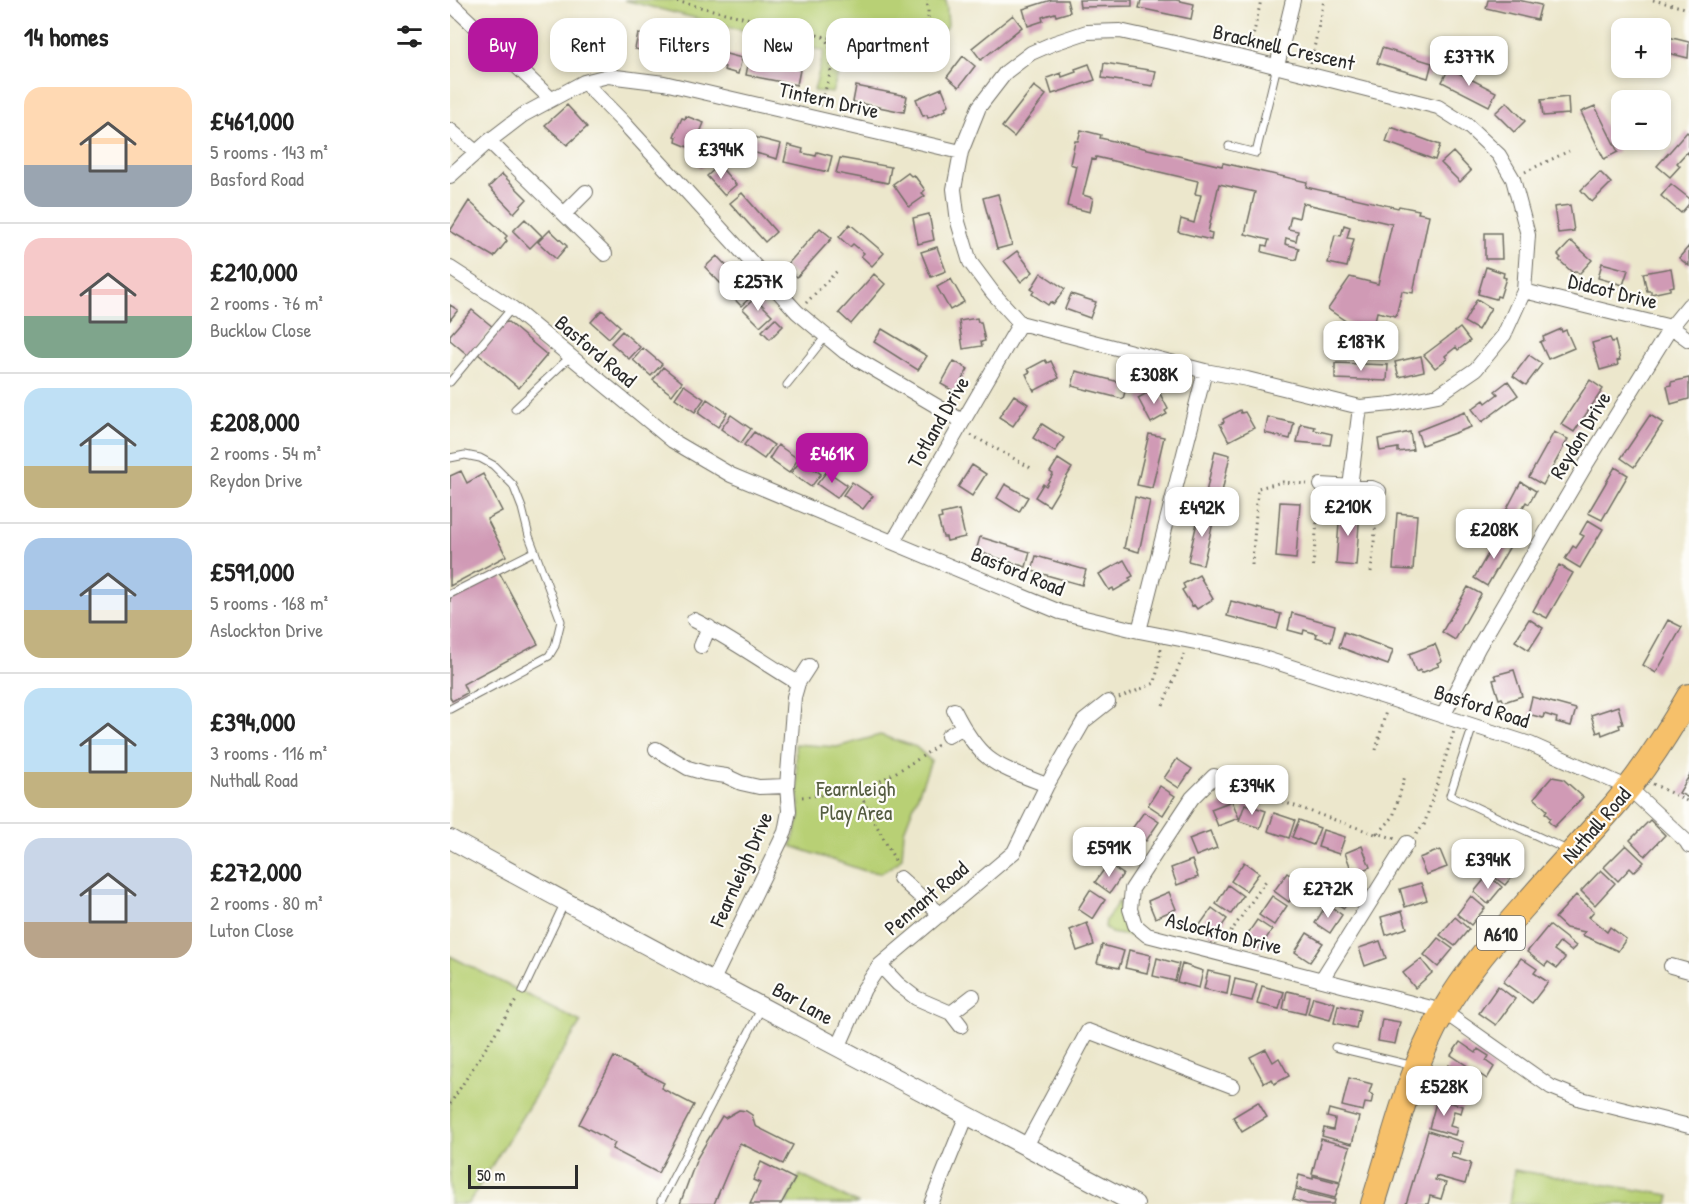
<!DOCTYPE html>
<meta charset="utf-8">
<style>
:root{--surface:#fff;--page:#f6f6f6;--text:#222;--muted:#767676;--line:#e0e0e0;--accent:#b5179e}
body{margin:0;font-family:"Patrick Hand",sans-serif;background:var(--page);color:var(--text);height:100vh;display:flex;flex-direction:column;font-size:22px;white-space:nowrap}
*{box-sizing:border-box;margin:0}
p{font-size:20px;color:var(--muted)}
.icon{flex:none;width:33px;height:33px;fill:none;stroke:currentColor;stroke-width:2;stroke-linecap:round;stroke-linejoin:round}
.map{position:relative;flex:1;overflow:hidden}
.side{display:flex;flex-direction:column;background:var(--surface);width:450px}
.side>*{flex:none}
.top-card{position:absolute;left:18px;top:18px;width:570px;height:54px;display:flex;gap:12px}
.controls{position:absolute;left:1161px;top:18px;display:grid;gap:12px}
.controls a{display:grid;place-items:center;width:60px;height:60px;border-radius:12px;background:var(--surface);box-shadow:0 3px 9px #0003;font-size:30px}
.scale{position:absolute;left:18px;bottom:15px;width:110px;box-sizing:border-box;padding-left:6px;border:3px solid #2b2b2b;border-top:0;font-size:16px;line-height:21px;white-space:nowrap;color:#2b2b2b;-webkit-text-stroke:4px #fdfcf7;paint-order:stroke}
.price{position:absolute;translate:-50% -51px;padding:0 14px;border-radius:12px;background:#fff;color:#222;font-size:20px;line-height:39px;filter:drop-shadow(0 2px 3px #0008)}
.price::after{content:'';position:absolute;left:50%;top:36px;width:18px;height:14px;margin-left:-9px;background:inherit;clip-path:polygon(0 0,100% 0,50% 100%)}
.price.active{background:var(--accent);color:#fff}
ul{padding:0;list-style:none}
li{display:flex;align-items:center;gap:18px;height:150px;padding:0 24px}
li+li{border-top:2px solid var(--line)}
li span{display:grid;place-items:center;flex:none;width:168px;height:120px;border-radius:18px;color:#555}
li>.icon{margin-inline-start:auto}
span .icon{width:72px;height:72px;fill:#fffc;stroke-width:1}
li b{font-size:26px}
h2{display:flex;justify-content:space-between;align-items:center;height:72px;padding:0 24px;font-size:26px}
.pill{padding:0 21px;border-radius:18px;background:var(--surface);box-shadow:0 3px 9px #0003;font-size:21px;line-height:54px}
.pill.active{background:var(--accent);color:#fff}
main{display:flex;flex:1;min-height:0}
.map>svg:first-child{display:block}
</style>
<main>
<section class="side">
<h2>14 homes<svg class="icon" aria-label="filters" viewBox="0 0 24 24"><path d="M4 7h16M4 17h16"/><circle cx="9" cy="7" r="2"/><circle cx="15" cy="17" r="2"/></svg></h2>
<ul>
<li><span style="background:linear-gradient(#ffd9b3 65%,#9aa5b1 0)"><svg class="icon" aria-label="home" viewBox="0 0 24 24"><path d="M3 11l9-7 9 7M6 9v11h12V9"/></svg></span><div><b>£461,000</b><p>5 rooms · 143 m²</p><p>Basford Road</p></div></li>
<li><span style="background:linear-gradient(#f6c9c9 65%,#7fa58c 0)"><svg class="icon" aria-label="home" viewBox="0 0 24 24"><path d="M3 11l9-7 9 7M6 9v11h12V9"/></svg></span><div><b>£210,000</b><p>2 rooms · 76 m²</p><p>Bucklow Close</p></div></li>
<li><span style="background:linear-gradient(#bfe0f5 65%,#c2b280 0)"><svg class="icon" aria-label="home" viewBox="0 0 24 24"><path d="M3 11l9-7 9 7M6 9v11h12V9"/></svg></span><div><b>£208,000</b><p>2 rooms · 54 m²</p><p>Reydon Drive</p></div></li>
<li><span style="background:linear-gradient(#a9c7e8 60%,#c2b280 0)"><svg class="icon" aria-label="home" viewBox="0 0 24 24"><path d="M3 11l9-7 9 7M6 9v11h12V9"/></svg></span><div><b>£591,000</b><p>5 rooms · 168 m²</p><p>Aslockton Drive</p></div></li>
<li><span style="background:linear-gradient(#bfe0f5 70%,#c2b280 0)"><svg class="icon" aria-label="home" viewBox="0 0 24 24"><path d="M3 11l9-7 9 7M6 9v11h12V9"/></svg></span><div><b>£394,000</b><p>3 rooms · 116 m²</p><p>Nuthall Road</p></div></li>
<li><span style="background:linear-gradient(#c9d6e8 70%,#b9a48a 0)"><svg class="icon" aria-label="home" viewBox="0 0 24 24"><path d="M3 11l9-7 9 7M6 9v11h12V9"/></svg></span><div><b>£272,000</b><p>2 rooms · 80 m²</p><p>Luton Close</p></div></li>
</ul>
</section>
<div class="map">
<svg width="1239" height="1204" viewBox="0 0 1239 1204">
<rect width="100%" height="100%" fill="#fdfcf7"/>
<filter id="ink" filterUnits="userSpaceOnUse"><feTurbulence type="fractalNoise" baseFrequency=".0167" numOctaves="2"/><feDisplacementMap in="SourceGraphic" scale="12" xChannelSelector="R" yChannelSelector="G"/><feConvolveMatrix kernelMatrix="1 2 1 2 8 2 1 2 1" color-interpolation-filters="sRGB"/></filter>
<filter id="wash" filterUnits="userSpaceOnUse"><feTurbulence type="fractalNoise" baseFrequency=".008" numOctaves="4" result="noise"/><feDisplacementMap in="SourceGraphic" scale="24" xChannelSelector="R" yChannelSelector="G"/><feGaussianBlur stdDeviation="1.35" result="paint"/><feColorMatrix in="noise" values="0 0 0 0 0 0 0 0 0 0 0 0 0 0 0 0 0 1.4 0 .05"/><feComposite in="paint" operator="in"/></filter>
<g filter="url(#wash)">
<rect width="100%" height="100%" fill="#ece7cc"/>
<path fill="#b8d075" stroke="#727e50" stroke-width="1.5" d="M174,0H496L498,25L465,62L396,51L382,93L364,91L374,51Z
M430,735L466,747L481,761L454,831L452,857L447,863L431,873L415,871L341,846L350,817L345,744L387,747Z
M669,901L676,927L684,937L661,933L655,927L656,920Z
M0,956L131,1022L18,1204H0Z
M1064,1170L1220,1195L1218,1204H1059Z
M350,1175L409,1204H336Z"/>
<g id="blocks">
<path fill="#d09ab5" d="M601,0H617L620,12L606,16L605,13L592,17L593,21L578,26L573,9Z
M629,0H682V6L630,7Z
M691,0H726L744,4L741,19L689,8Z
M1038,0H1068L1091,5L1087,20L1036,8Z
M563,15L572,27L531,60L522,48Z
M188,34L239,43L236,59L185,49Z
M1210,35L1239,42L1238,58L1210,51Z
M249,47L292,58L288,74L274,70L275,67L261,63L260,67L245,63Z
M932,48L982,63L978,78L927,63Z
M513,56L525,66L509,87L497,77Z
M299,60L350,70L347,85L296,75Z
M654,63L706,71L703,86L652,78Z
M639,64L645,80L602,94L597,78L611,73L612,77L626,72L625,69Z
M999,68L1046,92L1039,106L992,82Z
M406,86L457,96L454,112L403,102Z
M584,86L596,95L564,137L552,127Z
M492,88L499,105L495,107L496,110L478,118L477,115L473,116L466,99Z
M1118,97L1119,114L1093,116L1091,100Z
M1057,102L1075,121L1064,132L1045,113Z
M117,105L137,127L117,145L95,125Z
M1145,106L1168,152L1154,159L1131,112Z
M236,116L254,123L243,149L226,142L227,137L224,136L232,118L235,119Z
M941,127L990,145L985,160L936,142Z
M631,130L651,135L650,138L772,166L773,163L857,182L856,187L948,208L949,206L969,210L968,213L979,215L963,293L952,291L946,316L927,312L923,329L900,324L878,309L900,277L928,284L942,224L852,203L849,218L841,216L838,229L848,231L846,241L836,238L835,244L849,248L846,260L812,252L813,245L817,246L819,240L795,234L805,192L769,184L758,232L762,233L761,240L728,232L731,219L744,223L751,195L745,194L748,181L646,157L645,160L642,159L633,195L643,198L640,212L617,206L626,166L620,164L625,141H628Z
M281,131L331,144L327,159L277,145Z
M1237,132L1239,134V155L1237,152L1227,163L1230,166L1220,177L1207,166Z
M338,145L353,149L352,153L366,156L367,152L382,156L378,172L334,162Z
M259,148L266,157L251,168L245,160Z
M1003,152L1021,171L1010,182L991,163Z
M390,158L441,167L438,183L386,173Z
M269,165L286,185L274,195L257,176Z
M1150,172L1161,183L1142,202L1131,190Z
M458,173L461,176L464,175L475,190L472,193L475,196L459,207L443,184Z
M52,174L77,199L64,213L39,187Z
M1221,184L1239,198V204L1231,213L1211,196Z
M292,193L326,232L315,242L280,203Z
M548,194L562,245L547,249L533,198Z
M19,201L57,236L55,238L57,241L44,257L0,231Z
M1120,205L1124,231L1108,233L1104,207Z
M479,214L484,240L468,244L463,218Z
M75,219L92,236L80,248L63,231Z
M400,224L434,253L422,266L411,256L414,253L403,244L400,247L389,237Z
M894,225L900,227L897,238L904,239L897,267L878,263L885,235L891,236Z
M370,228L382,238L347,277L335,267Z
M100,230L117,246L106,259L88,242Z
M1035,233H1051L1052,259H1035Z
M1121,241L1142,260L1129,274L1126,271L1123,273L1109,260L1111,258L1108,255Z
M1239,246V266L1229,258Z
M487,247L496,271L481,277L471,252Z
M567,251L583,272L571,282L554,261Z
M267,256L284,274L272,285L255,267Z
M1152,263L1178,270L1173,285L1148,278Z
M1036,267L1054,273L1053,277L1056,278L1050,297L1047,296L1046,299L1028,294Z
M1221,268L1224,286L1220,287V290L1201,294V291H1197L1193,273Z
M591,273L615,289L604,304L600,302L598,305L582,294L584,291L581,289Z
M424,274L435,284L401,324L389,313Z
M286,277L303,295L291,306L274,288Z
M501,279L514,302L500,310L487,287Z
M621,294L646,302L640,318L615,309Z
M305,298L322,315L310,326L293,309Z
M1027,299L1041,308L1028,330L1014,322Z
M0,305L8,310L0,320Z
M22,310L43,327L19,356L0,340V335Z
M152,310L170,326L159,338L141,322Z
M325,318L333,326L320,339L312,331Z
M527,318L528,322H531L535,341L531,342L532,346L513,349L509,321Z
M58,322L97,355L69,388L28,354L53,323Z
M1010,328L1020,341L1008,350L1006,347L995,356L997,359L985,368L974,355Z
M432,329L477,356L468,370L424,342Z
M1111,329L1112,332L1116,330L1124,348L1098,359L1090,342L1094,340L1093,337Z
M172,331L190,347L179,359L161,343Z
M1160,338L1162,342L1165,341L1170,360L1167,361L1168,365L1150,370L1142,343Z
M193,348L212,364L201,376L183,360Z
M1079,355L1092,364L1076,385L1063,376Z
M971,356L974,371L949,377L945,362Z
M595,360L597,363L601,361L609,378L584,391L576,374L580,372L578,369Z
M504,361L518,369L505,392L491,384Z
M885,363L938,365L937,381L885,379Z
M213,367L232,382L222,395L203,380Z
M626,371L677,384L673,399L622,386Z
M1239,378V399L1221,404L1217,386L1221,385V382Z
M1140,380L1153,389L1124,432L1111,424Z
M1058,381L1068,395L1032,422L1022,409L1034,400L1036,403L1048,394L1045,391Z
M234,385L254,399L245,412L225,398Z
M704,389L706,393L709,392L718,409L715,411L717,414L701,423L688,398Z
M564,395L578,404L563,426L549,417Z
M257,399L277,413L268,427L248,413Z
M790,410L791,413L795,412L804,428L779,441L770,424L774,422L773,419Z
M1015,412L1021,427L972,445L967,431Z
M281,415L301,429L291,443L271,429Z
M1200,415L1213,423L1184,467L1171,458Z
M818,417L844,423L840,439L815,433Z
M592,424L614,438L605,452L583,438Z
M851,424L865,427L864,430L882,434L880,445L847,442Z
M304,432L324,445L314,459L294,445Z
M960,432L963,450L948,452V448L930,451L928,439Z
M1104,432L1118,439L1093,485L1079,477Z
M699,434L714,437L702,488L687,485Z
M328,445L348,459L339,473L319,459Z
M765,451L780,455L769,506L754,502Z
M608,459L622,468L599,506L585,497L593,484L596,486L603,474L600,472Z
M351,460L371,474L361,487L341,473Z
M522,465L536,474L522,496L508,487Z
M1165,467L1178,475L1152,520L1138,513Z
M11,471L17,483L33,474L52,511L37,519L56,556L0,586V476Z
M377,471L397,485L387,498L367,484Z
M402,482L423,496L413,509L393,495Z
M1071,482L1086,491L1079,504L1076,502L1069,514L1072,516L1065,530L1050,522Z
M555,484L578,497L569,512L547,498Z
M685,497L700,501L689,552L674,548Z
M830,502L850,503L846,559L826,557Z
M890,509L910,510L906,566L886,564Z
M509,510L515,537L497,541L496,537H493L488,519L492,518L491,514Z
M750,510L765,514L753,565L738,561Z
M947,513L967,515L963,570L943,569Z
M1138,520L1153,529L1130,568L1115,559L1123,546L1126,548L1134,536L1130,534Z
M1050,533L1063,541L1037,586L1024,578Z
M530,537L580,552L576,567L526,551Z
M586,556L636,570L632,585L582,571Z
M674,560L683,576L679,578L681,581L664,591L663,588L659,590L649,574Z
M1109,565L1123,573L1097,618L1083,611Z
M49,572L88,644L13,684L17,693L2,701L0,697V598Z
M749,575L763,599L747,609L744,605L742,606L732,590L735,588L733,584Z
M1018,587L1031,594L1005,640L992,632Z
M781,601L831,614L827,629L777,616Z
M842,613L885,625L881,642L866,637L867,634L854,630L853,634L838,630Z
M1079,619L1093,628L1079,650L1065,641Z
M1218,620L1232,627L1206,673L1193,665Z
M894,632L943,650L938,665L889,647Z
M985,644L992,661L987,663L989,666L971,673L970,670L966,672L959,654Z
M1064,670L1072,696L1054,702L1052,698L1049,699L1043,680L1047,679L1045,675Z
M1082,697L1126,709L1121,726L1106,722L1107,718L1094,714L1093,718L1078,714Z
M1168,706L1173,724L1169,725L1170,728L1152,735L1151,731L1147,733L1141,715Z
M727,759L742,769L729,788L714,778Z
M1239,776V798L1229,793Z
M1102,777L1113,779L1133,797L1104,827L1098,821L1100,818L1095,813L1097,810L1084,798Z
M710,786L725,796L713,815L698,805Z
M782,801L789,818L768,826L761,809Z
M795,804L816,811L810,828L789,821Z
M694,812L709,822L696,841L681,830Z
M824,813L845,820L839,838L818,831Z
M849,820L870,828L863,845L842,837Z
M1200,820L1215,835L1195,856L1180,840Z
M873,830L895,837L889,854L868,847Z
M760,831L767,848L746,856L739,839Z
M675,838L691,848L678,867L663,857Z
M1176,845L1194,862L1184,872L1180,868L1168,881L1154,867Z
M912,846L920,867L903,874L895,853Z
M990,850L997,867L976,875L969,858Z
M1055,856L1069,868L1055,885L1040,874Z
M742,860L748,877L727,885L721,868Z
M794,862L809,873L796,891L781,881Z
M658,864L673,874L660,893L645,882Z
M1151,870L1165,883L1145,905L1131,891Z
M837,873L852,883L839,902L824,891Z
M1038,875L1052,887L1038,904L1024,892Z
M891,879L906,889L894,908L878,899Z
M971,883L977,900L955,907L950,889Z
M778,885L793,896L781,914L766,904Z
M640,890L655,900L643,919L628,909Z
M719,892L726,909L705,918L698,901Z
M1126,895L1144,911L1139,917L1144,921L1157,932L1160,927L1176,939L1168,951L1132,935L1135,932L1116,928L1105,918Z
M822,896L837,906L824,925L809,915Z
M1021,896L1035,908L1021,925L1007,914Z
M877,904L892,915L880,933L865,923Z
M762,908L777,919L764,937L749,926Z
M952,911L957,928L936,935L931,917Z
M1005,917L1019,929L1005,946L990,935Z
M807,920L822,930L809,949L794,939Z
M637,923L644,945L627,951L620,930Z
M1099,925L1126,946L1121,951L1110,942L1104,950L1115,958L1107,968L1098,962L1095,966L1077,952Z
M857,933L873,943L860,962L845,952Z
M988,938L1003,949L988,967L974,955Z
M930,941L936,958L915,966L909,948Z
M652,945L674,951L669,968L647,963Z
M679,950L701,955L697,973L675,968Z
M707,958L729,964L725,981L703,976Z
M1071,958L1087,969L1084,973L1098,982L1082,1003L1053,982Z
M971,959L982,973L965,988L953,973Z
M732,964L753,971L749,988L727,982Z
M758,971L780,976L777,994L754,989Z
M785,979L807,984L802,1001L781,996Z
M812,986L834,992L829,1009L807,1004Z
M1048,986L1065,999L1046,1025L1029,1013Z
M837,991L859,996L855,1014L833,1009Z
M863,997L885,1003L880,1020L858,1014Z
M888,1005L910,1010L906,1028L884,1023Z
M932,1019L950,1022L945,1044L928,1041Z
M1010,1042L1026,1053L1028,1049L1039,1056L1036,1061L1044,1067L1037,1079L1001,1055Z
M816,1049L823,1062L829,1058L839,1076L824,1084L822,1079L814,1083L800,1057Z
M164,1057L214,1083L211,1088L244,1105L208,1173L162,1149L165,1143L129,1124Z
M998,1065L1018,1071L1014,1085L1020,1087L1018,1093L1015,1092L1013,1099L990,1092Z
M899,1078L922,1084L919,1093L923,1095L921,1104L915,1103L913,1111L892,1106Z
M987,1099L1013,1106L1011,1113L1004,1111L1000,1126L1007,1128L1005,1135L979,1128Z
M808,1102L817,1117L792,1132L783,1117Z
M879,1109L909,1117L902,1144L872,1136L874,1128L883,1130L885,1119L877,1117Z
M289,1110L296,1111L302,1115L305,1126L343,1145L333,1164L290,1143L264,1204H230L247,1158L272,1116L275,1118Z
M978,1131L1013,1142L1010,1155L1002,1152L1001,1157L1021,1163L1015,1184L986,1176L985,1180L996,1183L991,1199L980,1196L978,1204H956Z
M871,1139L900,1147L890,1181L862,1174Z
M311,1162L345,1179L331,1204H300L310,1183L303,1180Z
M849,1175L863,1179V1176L890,1183L885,1198L846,1188Z
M846,1190L885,1200L884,1204H857L843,1200Z"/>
</g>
</g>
<g filter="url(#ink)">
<use href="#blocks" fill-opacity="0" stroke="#6f6d63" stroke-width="1.5"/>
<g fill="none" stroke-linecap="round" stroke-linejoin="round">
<defs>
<path id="service" d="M779,146L806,153L827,66
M0,382L62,308
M337,385L376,336
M65,409L120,357
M0,458L15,455L30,458L43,465L63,485L72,508L79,536L111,621L105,646L99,656L0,709
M0,594L85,551
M1023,726L1000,795L1117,850
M73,991L114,904
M885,1047L964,1066
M211,1201L311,1009"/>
<path id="minor" d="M0,3L101,99
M670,31L793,58L988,107L1018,126L1049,155L1063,179L1078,235L1074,291L1054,335L1026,369L988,395L942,404L910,407L797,379L755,371L570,323L543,293L520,262L508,222L504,189L511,152L529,107L556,72L581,53L604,43L637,32Z
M827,66L843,0
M134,82L174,123L347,312L395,352L512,421
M0,130L26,152
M39,141L155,254
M0,176L39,141L73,115L134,82L158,76L214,83L511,152
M114,214L136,192
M0,268L62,308L223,441L281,475L610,612L689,631L766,646L810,657L1080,744L1179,788L1236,841L1239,846
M1074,291L1221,327L1239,340
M871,485L922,488L929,491
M900,487L910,407
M443,542L570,323
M244,620C280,638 313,662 348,683
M689,631L755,371
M251,646L259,627
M504,710C531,763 544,765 597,785
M993,716L1028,648L1135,466L1221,327L1239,305
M498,736L513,727
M206,749L238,768L255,773L276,776L291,783L309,787L337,786
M764,776L742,798L682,889L680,909L685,925L697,935L993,1011L1101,1087L1131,1099L1239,1126
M450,878L491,915
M430,965L448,984L466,998L501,1013L511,1026
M1221,966L1239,971
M872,979L957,843
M263,980L335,832L339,811L337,786L344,697L348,683L359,666
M501,1013L523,996
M388,1048L414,989L430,965L564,852L597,785L634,721L658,702
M576,1146L638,1031L782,1086
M481,1204L517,1115"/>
<path id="tertiary" d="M0,839C227,964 457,1083 685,1204"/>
<path id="trunk" d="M923,1204C944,1139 958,1072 993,1012C1016,972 1046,938 1076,904C1102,874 1129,845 1155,816C1188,780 1215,738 1239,696"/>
</defs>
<use href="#service" stroke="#6f6d63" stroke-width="9"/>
<use href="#minor" stroke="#6f6d63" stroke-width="16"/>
<use href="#tertiary" stroke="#6f6d63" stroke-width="20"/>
<use href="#trunk" stroke="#6f6d63" stroke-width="26"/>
<path stroke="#6f6d63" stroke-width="3" stroke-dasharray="1.5 4.5" stroke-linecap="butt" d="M221,0L371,36L451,50C479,46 480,24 477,0
M1203,0L1239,9
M801,46L811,0
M861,63L874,0
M370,106C376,84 392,55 373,37
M1075,172L1119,151
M356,303L388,270
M521,435L583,469
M802,565L808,488L833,482L857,484
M863,566L869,499
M921,572L928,503
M669,698L705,683L711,649
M713,705L734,654
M926,750L936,711
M776,782L928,835L927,833L946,839
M1203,784L1239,802
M410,794C436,776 463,765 489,744
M352,797L401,792L410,794L447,864
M929,833L943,817L955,776
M966,834L974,825L1004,731
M774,942L817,879
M0,1104L67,999"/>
<use href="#service" stroke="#fff" stroke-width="7"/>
<use href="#minor" stroke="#fff" stroke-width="14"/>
<use href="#tertiary" stroke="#fff" stroke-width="18"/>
<use href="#trunk" stroke="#f6c06b" stroke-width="24"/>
</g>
</g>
<g text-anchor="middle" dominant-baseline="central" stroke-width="4.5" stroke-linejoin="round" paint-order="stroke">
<rect fill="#fdfcf7" stroke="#6a6a68" stroke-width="1.5" x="1027" y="916" width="48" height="34" rx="4.5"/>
<g font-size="20" font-weight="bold" fill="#2b2b2b">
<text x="1051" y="933">A610</text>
</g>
<g font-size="21" fill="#2b2b2b" stroke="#fdfcf7">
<text transform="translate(834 47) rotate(13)">Bracknell Crescent</text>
<text transform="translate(379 100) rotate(13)">Tintern Drive</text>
<text transform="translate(1163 291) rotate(14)">Didcot Drive</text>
<text transform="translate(146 351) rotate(40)">Basford Road</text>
<text transform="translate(488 422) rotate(-60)">Totland Drive</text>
<text transform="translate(1130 435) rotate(-59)">Reydon Drive</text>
<text transform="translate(568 571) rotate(22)">Basford Road</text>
<text transform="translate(1032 706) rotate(18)">Basford Road</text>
<text transform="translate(1146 825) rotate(-49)">Nuthall Road</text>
<text transform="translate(291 869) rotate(-66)">Fearnleigh Drive</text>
<text transform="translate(476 898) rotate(-40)">Pennant Road</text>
<text transform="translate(774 933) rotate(14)">Aslockton Drive</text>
<text transform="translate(353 1003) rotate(29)">Bar Lane</text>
</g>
<g font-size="21" fill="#555d41" stroke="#fdfcf7">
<text x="406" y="788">Fearnleigh<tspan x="406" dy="24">Play Area</tspan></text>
</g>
</g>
</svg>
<div class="controls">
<a>+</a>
<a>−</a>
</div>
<div class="scale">50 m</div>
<b class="price" style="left:1019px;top:87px">£377K</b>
<b class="price" style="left:271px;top:180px">£394K</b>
<b class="price" style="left:308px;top:312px">£257K</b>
<b class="price" style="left:911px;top:372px">£187K</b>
<b class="price" style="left:704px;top:405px">£308K</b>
<b class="price active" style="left:382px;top:484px">£461K</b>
<b class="price" style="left:898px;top:537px">£210K</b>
<b class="price" style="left:752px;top:538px">£492K</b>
<b class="price" style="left:1044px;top:560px">£208K</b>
<b class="price" style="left:802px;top:816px">£394K</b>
<b class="price" style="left:659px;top:878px">£591K</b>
<b class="price" style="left:1038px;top:890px">£394K</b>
<b class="price" style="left:878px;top:919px">£272K</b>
<b class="price" style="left:994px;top:1117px">£528K</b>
<div class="top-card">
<a class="pill active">Buy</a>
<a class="pill">Rent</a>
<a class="pill">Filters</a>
<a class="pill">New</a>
<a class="pill">Apartment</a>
</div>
</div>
</main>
